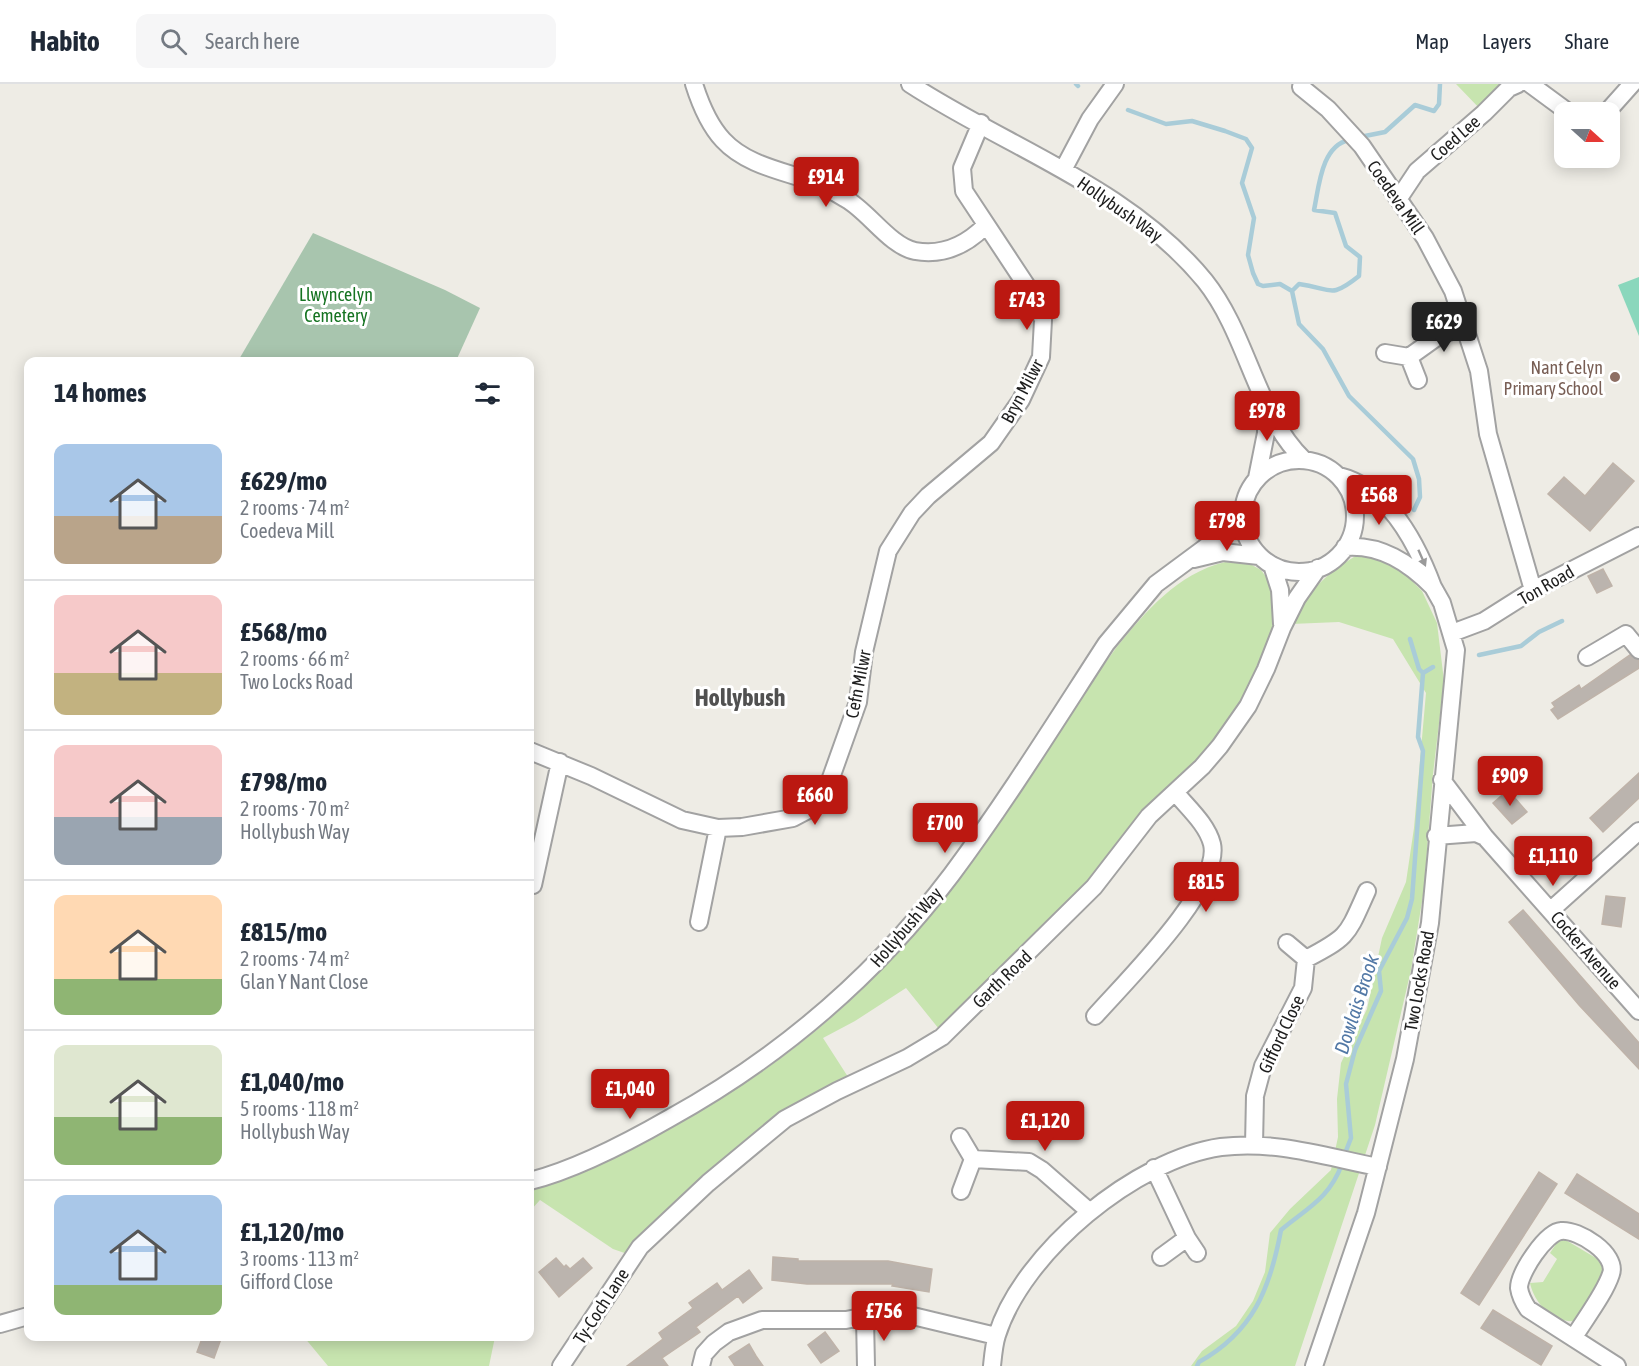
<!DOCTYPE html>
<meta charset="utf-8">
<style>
:root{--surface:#fff;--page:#f6f6f7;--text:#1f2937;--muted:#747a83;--line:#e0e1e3;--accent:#bb1811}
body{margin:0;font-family:"Asap Condensed",sans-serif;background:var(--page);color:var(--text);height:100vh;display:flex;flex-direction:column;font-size:22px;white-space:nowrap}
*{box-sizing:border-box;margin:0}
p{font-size:20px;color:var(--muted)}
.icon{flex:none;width:33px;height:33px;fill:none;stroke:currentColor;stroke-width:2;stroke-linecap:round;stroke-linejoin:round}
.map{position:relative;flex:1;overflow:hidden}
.details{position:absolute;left:24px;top:273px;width:510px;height:984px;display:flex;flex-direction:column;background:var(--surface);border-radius:12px;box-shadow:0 3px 15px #0003}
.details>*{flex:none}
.needle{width:39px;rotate:111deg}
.controls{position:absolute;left:1554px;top:18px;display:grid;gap:12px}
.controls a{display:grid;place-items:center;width:66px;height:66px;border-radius:12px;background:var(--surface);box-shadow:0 3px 15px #0003;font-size:30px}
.price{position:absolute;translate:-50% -51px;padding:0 14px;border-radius:6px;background:var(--accent);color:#fff;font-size:20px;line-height:39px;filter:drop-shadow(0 2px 3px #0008)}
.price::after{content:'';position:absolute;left:50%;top:36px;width:18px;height:14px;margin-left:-9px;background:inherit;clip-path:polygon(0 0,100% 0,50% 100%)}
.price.active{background:#222;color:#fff}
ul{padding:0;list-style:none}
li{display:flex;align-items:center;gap:18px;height:150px;padding:0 30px}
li+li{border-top:2px solid var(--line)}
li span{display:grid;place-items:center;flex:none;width:168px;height:120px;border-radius:12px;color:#555}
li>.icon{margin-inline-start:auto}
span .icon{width:72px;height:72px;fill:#fffc;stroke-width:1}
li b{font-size:26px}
h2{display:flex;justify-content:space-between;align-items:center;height:72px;padding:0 30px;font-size:26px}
header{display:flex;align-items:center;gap:36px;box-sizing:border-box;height:84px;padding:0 30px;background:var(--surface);border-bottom:2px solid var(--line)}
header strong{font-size:28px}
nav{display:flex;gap:33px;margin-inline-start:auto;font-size:21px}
.search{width:420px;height:54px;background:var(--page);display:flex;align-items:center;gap:15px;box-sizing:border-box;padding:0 21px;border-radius:12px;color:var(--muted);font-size:22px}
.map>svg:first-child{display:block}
</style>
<header>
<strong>Habito</strong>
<div class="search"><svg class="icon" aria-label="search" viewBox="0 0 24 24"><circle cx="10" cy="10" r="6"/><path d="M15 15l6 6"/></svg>Search here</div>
<nav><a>Map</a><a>Layers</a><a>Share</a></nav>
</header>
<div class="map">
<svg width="1639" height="1282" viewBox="0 0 1639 1282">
<rect width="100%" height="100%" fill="#eeece5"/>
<path fill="#c7e4af" d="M1456,0H1507L1482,27Z
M1359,470L1382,475L1406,491L1422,507L1437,539L1444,597L1433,690L1424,805L1411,886L1375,1041L1295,1282H1191L1202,1267L1236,1242L1253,1217L1265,1188L1270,1149L1290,1125L1331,1086L1338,1053L1337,1015L1341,979L1367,925L1382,854L1406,798L1414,744L1426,609L1393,555L1339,538L1291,540C1308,506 1327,489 1359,470Z
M1225,478L1250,480L1261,486L1272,501L1277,544L1245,619L1205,668L1068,820L943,950L906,904L855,937L823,954L850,996L722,1090L639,1174L613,1165L540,1116L530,1127V1105C662,1058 787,986 884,883C919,846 947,802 977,760C1023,694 1069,629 1116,564C1146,527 1177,490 1225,478Z
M1564,1155L1601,1177C1612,1194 1584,1223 1575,1237C1553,1239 1534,1219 1530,1199L1543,1198L1557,1175L1550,1169L1558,1157Z
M304,1253H495L489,1282H328Z"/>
<path fill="#a8c5ae" d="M313,149L445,206L480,224L456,277H238Z"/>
<path fill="#8ad7bc" d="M1639,193V252L1618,201Z"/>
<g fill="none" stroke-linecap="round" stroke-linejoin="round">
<path stroke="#a9ccd8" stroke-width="4.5" d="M1076,0L1078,2
M1128,26L1166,40L1192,37L1225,47L1246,55L1252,64L1242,99L1254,134L1248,171L1253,189L1258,200L1263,202L1280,200L1292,207L1299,240L1323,265L1349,312L1413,375L1419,395L1420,413L1414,426
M1360,53L1385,48L1415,21L1434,27L1439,20L1440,0
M1292,207L1299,200C1332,204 1329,216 1359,192L1360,173L1346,162L1335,129L1314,126C1319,103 1321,62 1349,56
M1479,571L1521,562L1539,548L1562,537
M1423,589L1433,583
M1344,1072L1351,1054L1346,1000L1355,966L1381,907L1379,887L1407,834L1412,815L1423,667L1418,653L1423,589L1419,585L1410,555
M1197,1282L1199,1278C1253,1248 1270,1205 1281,1146C1307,1124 1329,1115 1342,1080"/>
</g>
<path fill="#bbb4ae" stroke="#bfb3a9" stroke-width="1.5" d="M1613,379L1634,397L1590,447L1548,410L1564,393L1585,412Z
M1603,485L1612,502L1597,509L1588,492Z
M1630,571L1639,576V584L1558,635L1551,626L1555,623L1552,619L1579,601L1581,605Z
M1639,689V714L1603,748L1590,734Z
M1508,706L1527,728L1512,740L1493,719Z
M1543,755L1571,756L1570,775L1542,774Z
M1606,812L1625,814L1621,843L1602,840Z
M1523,826L1639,959V985L1579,921L1509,838Z
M1539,1088L1557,1100L1479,1221L1461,1209Z
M1577,1090L1639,1130V1155L1565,1109Z
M773,1173L798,1175V1177H888L932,1185L929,1208L892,1202L893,1200H807L772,1196Z
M556,1174L564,1183L566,1181L570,1185L583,1174L592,1184L559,1213L539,1188Z
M749,1186L762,1204L743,1219L738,1212L696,1243L700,1248L662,1274L668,1282H627L663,1255L659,1249L693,1224L689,1219L717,1199L722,1206Z
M1493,1226L1552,1262L1541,1281L1481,1244Z
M825,1248L839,1267L821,1279L808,1261Z
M203,1252H222L214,1274L197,1268Z
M749,1260L756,1272L763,1282H735L729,1273Z"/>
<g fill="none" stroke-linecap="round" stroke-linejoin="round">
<defs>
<path id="minor" d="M694,0C700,19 709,41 723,56C746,81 783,87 814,98C825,102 836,109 846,115C868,127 890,162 915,167C943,172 966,161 985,142
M910,0C1008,64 1128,103 1205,197C1248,251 1256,330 1304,376
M1530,0L1568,28
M1301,3L1328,25L1362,62L1425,154L1453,207L1479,287L1488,350L1533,506
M1607,28L1632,0
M1063,86L1090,35L1115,0
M1399,114L1417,87L1484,29L1509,4L1518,0
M1385,269L1409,273L1418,296
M1409,273L1437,253L1465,241
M1243 432a56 56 0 1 1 112 0a56 56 0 1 1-112 0Z
M1339,392C1388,404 1417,460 1433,503C1409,479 1381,460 1345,463
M1257,394L1266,349V325
M1194,475L1223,468L1259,472
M1272,481L1280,506L1282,540
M1452,549L1484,537L1533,506L1639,452
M1587,573L1626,550L1639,566
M530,667L591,692L682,736L718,744L742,743L793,734L812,724L827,705L858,618L864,568L888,467L912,429L928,412L991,359L1021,316L1041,273L1043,236L1036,216L964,107L962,84L981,39
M1442,696L1485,753
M1436,752L1476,749L1485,753L1639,927
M533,801L560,678
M1551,826L1639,747
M699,838L718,744
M1306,875C1350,852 1347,851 1367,807
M1095,932C1124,899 1222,803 1212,760C1207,740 1187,723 1175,708
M960,1053L973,1075L961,1107
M1254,1061L1255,1012L1263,982L1303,904L1306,875L1287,859
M973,1075L1029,1078L1042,1086L1090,1128
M1154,1084L1187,1154L1161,1173
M530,1097C574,1086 630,1057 670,1034C780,973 876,891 952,790C1007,716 1056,637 1106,560L1156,500L1214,457L1243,427
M1187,1154L1197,1169
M865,1234L866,1282
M0,1240L28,1232
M1574,1253C1585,1235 1605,1209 1611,1190C1618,1170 1578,1145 1561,1147C1546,1148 1519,1189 1519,1204C1520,1211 1524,1219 1528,1225L1617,1282
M561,1282L640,1163L708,1099L785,1035L837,1007L907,974L942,953L1094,803L1149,732L1202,683L1220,662L1248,622L1266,585L1282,544L1297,514L1318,484
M701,1282L704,1270L714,1259L729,1248L762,1236H846L892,1227L996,1252
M992,1282C993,1272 994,1260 997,1251C1023,1168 1136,1075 1221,1063C1276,1056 1326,1073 1378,1083
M1314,1282L1366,1129L1405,975L1430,839L1456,566L1442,519L1433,503"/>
</defs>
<use href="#minor" stroke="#a2a2a2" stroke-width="20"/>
<use href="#minor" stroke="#fff" stroke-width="16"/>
</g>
<defs><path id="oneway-solid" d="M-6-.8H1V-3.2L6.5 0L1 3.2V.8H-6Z" transform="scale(1.5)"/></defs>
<use fill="#9a9a9a" href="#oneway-solid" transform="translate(1422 474) rotate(66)"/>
<circle fill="#8d6e63" stroke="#fff" stroke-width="2" cx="1615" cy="293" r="6"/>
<g text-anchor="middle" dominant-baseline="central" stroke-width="6" stroke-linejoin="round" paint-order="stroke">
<g font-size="18" fill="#1e1e1e" stroke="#fff">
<text transform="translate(1455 54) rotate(-41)">Coed Lee</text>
<text transform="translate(1396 113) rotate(55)">Coedeva Mill</text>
<text transform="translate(1120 125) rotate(35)">Hollybush Way</text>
<text transform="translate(1022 307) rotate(-62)">Bryn Milwr</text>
<text transform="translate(1546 501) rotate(-30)">Ton Road</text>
<text transform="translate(858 600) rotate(-79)">Cefn Milwr</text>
<text transform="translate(906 843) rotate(-49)">Hollybush Way</text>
<text transform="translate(1586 866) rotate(49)">Cocker Avenue</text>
<text transform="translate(1002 895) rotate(-44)">Garth Road</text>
<text transform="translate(1419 897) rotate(-80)">Two Locks Road</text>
<text transform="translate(1281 950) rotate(-65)">Gifford Close</text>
<text transform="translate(601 1222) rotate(-57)">Ty-Coch Lane</text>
</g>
<g font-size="18" fill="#157321" stroke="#fff">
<text x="336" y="210">Llwyncelyn<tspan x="336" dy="21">Cemetery</tspan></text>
</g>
<g font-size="18" fill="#785e54" stroke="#fff" text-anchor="end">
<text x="1603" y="283">Nant Celyn<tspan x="1603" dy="21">Primary School</tspan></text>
</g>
<g font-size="20" font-style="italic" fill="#5379a6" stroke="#fff">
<text transform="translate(1356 920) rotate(-72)">Dowlais Brook</text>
</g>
<g font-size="24" font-weight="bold" fill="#515151" stroke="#fff">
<text x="740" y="613">Hollybush</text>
</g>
</g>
</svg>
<div class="controls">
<a><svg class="needle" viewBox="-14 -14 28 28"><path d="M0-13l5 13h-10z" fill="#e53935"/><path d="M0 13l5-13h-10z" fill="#747a83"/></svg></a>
</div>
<b class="price" style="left:826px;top:124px">£914</b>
<b class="price" style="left:1027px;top:247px">£743</b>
<b class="price active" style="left:1444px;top:269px">£629</b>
<b class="price" style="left:1267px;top:358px">£978</b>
<b class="price" style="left:1379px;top:442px">£568</b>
<b class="price" style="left:1227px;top:468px">£798</b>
<b class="price" style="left:1510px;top:723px">£909</b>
<b class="price" style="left:815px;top:742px">£660</b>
<b class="price" style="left:945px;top:770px">£700</b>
<b class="price" style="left:1553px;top:803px">£1,110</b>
<b class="price" style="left:1206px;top:829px">£815</b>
<b class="price" style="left:630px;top:1036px">£1,040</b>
<b class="price" style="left:1045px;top:1068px">£1,120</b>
<b class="price" style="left:884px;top:1258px">£756</b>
<section class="details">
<h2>14 homes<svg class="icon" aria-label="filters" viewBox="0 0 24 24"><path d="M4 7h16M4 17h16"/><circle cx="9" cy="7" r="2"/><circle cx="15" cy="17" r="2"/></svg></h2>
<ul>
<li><span style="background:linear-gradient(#a9c7e8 60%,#b9a48a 0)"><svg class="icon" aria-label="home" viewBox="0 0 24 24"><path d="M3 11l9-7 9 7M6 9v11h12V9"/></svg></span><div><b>£629/mo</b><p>2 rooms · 74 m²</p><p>Coedeva Mill</p></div></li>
<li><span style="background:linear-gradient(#f6c9c9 65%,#c2b280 0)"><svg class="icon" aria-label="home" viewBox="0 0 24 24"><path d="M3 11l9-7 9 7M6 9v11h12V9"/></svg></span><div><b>£568/mo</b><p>2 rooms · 66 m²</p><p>Two Locks Road</p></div></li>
<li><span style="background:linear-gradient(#f6c9c9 60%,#9aa5b1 0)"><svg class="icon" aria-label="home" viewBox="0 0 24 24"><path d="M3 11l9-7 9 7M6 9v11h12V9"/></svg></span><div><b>£798/mo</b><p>2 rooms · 70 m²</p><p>Hollybush Way</p></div></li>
<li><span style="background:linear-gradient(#ffd9b3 70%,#8fb573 0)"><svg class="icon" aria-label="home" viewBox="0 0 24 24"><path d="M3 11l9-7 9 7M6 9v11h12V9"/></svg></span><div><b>£815/mo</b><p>2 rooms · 74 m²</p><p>Glan Y Nant Close</p></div></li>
<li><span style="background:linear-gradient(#dfe7d0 60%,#8fb573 0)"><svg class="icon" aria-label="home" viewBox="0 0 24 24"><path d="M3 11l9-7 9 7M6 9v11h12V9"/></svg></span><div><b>£1,040/mo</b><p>5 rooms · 118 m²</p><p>Hollybush Way</p></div></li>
<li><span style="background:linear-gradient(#a9c7e8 75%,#8fb573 0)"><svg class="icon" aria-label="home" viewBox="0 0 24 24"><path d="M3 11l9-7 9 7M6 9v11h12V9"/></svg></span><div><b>£1,120/mo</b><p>3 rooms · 113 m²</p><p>Gifford Close</p></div></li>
</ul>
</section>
</div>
